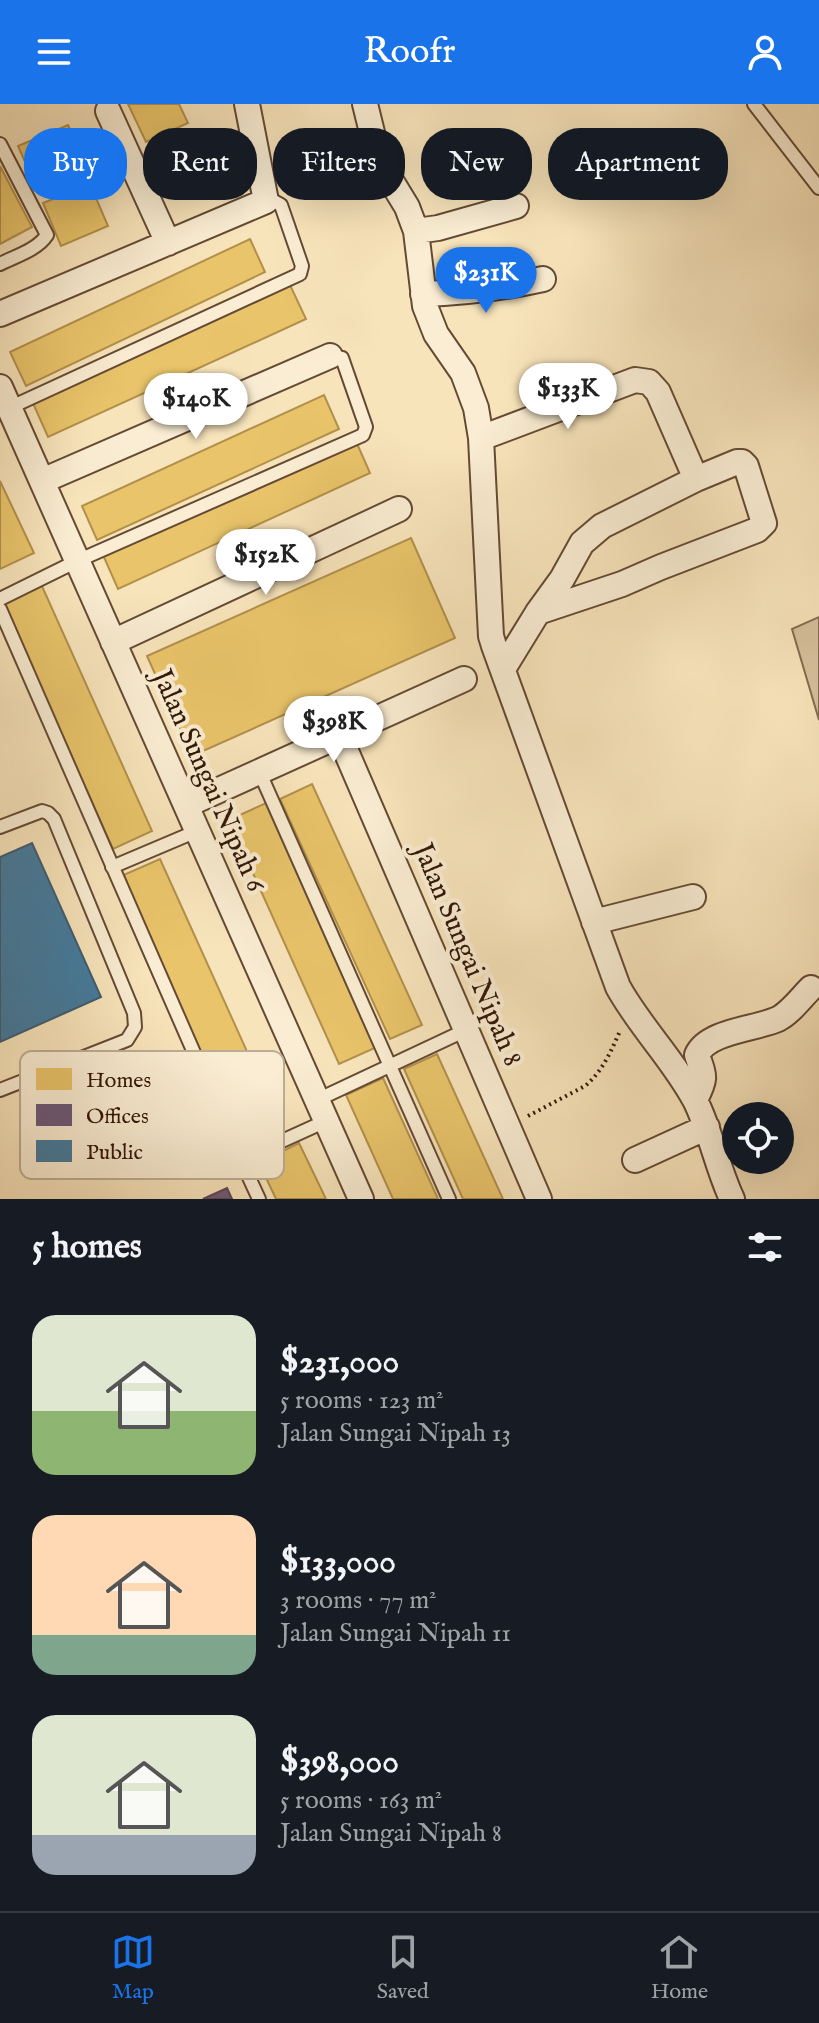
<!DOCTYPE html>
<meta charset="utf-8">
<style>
:root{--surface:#171b24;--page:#20242c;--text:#f1f3f6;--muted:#9ea1a6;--line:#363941;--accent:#1a73e8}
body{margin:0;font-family:"IM FELL English",serif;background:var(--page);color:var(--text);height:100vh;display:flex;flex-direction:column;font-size:30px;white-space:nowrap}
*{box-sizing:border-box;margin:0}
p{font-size:26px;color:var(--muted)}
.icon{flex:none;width:44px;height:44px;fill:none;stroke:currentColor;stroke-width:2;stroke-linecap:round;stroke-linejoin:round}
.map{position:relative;height:1095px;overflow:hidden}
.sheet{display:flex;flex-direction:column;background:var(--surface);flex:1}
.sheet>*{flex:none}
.hud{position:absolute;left:24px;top:24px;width:772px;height:72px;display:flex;gap:16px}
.controls{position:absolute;left:722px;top:998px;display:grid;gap:16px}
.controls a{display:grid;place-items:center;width:72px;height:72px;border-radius:50%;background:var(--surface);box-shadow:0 8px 32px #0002;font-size:40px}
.price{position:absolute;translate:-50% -68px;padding:0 18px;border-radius:28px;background:#fff;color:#222;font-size:26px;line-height:52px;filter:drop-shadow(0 2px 4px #0008)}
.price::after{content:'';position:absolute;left:50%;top:48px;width:24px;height:18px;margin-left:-12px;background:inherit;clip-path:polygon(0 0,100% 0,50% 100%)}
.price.on{background:var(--accent);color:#fff}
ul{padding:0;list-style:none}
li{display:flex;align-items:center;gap:24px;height:200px;padding:0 32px}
li span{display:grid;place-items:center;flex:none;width:224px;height:160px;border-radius:24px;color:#555}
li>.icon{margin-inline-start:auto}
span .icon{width:96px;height:96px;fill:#fffc;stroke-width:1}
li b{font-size:34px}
h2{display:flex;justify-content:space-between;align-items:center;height:96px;padding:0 32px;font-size:34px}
.pill{padding:0 28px;border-radius:32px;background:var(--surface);box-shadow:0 8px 32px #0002;font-size:28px;line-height:72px}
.pill.on{background:var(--accent);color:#fff}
header{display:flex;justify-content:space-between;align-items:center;height:104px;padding:0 32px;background:var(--accent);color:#fff;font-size:36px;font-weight:600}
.dock{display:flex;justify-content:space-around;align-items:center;height:112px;border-top:2px solid var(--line);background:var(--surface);font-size:22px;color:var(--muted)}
.dock a{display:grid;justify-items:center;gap:4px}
.dock .on{color:var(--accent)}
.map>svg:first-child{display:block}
</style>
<header><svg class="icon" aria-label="menu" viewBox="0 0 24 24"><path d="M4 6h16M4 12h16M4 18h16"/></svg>Roofr<svg class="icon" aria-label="person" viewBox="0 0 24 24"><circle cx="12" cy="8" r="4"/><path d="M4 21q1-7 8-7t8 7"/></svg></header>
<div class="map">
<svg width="819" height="1095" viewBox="0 0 819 1095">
<rect width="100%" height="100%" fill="#f8e4bb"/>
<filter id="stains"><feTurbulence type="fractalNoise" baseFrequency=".0025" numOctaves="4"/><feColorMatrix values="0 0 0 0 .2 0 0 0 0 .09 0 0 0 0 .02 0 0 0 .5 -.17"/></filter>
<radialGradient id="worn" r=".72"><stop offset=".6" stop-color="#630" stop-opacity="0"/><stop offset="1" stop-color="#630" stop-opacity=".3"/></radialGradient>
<path fill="#d6c19c" stroke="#846c52" stroke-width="2" d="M819,513V616L792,525Z"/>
<path fill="#e9c46a" stroke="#b2904c" stroke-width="2" d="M128,0H179L188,19L146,38Z
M68,21L87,65L38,87L18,42Z
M189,30L208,74L167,92L148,48Z
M0,62L32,123L0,140Z
M90,80L108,122L61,142L43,99Z
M250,135L265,168L26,282L10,248Z
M290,181L306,215L48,333L32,297Z
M324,291L339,325L97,436L82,402Z
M355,335L370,369L118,485L103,451Z
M0,377L34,449L0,465Z
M411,434L455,534L192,652L147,552Z
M41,480L152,727L113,745L2,497Z
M312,680L422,921L390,935L280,695Z
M266,699L377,943L339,960L229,716Z
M160,755L278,1016L237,1034L119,773Z
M437,950L503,1095H463L404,965Z
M383,974L438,1095H393L346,991Z
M299,1039L326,1095H276L259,1059Z"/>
<path fill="#6d597a" stroke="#5b4558" stroke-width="2" d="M227,1084L232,1095H203Z"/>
<path fill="#457b9d" stroke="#3f5d70" stroke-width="2" d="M32,739L101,893L0,938V753Z"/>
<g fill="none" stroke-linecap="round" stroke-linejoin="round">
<defs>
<path id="service" d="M754,0L819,84
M0,40L47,131C37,146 16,152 0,160
M9,304L300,170L302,162L281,101L272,96L266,97
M0,495L77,457L363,331L366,323L342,254L330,252
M0,505L240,1054
M259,667L449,1095
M0,723L42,707L48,709L54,715L134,909L135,923L127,936L0,986
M112,763L197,727
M317,996L466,926
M259,1095L240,1054L260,1047L326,1017"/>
<path id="minor" d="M365,0L379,57L407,103L416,127L425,202L436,230L463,269L476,304L481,334L490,513L491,532L494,542L618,883C640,923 673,955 695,996C711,1028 717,1063 732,1095
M108,7L168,139
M416,127L438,124L516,102
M423,190C464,189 502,184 543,175
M0,210L266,97L247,0
M0,283L361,1095
M481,334L635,276L649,278L658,288L696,375
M42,377L330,252
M113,538L399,405
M503,565L538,508L562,475L582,439L602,422L696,375L737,358H742L746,362L764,419L757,426L661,463L622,480L538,508
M339,631L539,1095
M186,701L464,575
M594,818L693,793
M695,996C706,974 705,974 697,951C707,927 756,925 778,915C790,909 801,894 811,884
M635,1056L707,1023"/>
</defs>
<use href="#service" stroke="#644a34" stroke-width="16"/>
<use href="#minor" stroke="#644a34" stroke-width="28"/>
<path stroke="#321707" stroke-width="4" stroke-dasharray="2 4" stroke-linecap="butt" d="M528,1012L585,982C603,967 611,947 620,927"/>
<use href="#service" stroke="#faedd3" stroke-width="12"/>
<use href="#minor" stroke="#faedd3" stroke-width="24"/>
</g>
<g text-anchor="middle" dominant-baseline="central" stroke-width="8" stroke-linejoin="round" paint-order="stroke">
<g font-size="28" fill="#321707" stroke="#faedd3">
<text transform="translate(208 677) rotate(66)">Jalan Sungai Nipah 6</text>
<text transform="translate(467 851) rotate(67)">Jalan Sungai Nipah 8</text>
</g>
</g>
<rect x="20" y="947" width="264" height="128" rx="12" fill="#faedd3" stroke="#bead96" stroke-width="2"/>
<rect x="36" y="964" width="36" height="22" fill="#e9c46a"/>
<rect x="36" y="1000" width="36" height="22" fill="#6d597a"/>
<rect x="36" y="1036" width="36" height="22" fill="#457b9d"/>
<g font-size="22" fill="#321707">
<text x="86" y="983">Homes</text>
<text x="86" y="1019">Offices</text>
<text x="86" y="1055">Public</text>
</g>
<rect width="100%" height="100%" filter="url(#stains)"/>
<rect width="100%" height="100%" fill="url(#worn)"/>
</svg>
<div class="controls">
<a><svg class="icon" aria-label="locate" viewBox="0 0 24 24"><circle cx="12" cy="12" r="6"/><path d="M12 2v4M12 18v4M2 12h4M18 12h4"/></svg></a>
</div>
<b class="price on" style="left:486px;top:211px">$231K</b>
<b class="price" style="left:568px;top:327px">$133K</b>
<b class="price" style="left:196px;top:337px">$140K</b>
<b class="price" style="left:266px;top:493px">$152K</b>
<b class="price" style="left:334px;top:660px">$398K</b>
<div class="hud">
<a class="pill on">Buy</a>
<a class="pill">Rent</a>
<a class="pill">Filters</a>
<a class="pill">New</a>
<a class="pill">Apartment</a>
</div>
</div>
<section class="sheet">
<h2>5 homes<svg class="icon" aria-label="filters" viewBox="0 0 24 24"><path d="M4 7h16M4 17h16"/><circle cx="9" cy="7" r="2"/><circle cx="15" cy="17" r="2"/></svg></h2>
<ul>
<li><span style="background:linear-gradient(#dfe7d0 60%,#8fb573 0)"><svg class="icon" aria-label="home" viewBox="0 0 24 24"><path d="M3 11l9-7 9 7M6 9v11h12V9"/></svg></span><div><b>$231,000</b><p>5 rooms · 123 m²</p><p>Jalan Sungai Nipah 13</p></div></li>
<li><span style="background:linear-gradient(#ffd9b3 75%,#7fa58c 0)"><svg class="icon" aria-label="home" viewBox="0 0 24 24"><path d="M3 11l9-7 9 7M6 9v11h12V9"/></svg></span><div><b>$133,000</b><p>3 rooms · 77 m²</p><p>Jalan Sungai Nipah 11</p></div></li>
<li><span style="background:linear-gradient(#dfe7d0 75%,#9aa5b1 0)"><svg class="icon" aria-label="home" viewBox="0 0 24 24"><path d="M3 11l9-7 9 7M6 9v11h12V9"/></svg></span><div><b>$398,000</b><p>5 rooms · 163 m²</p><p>Jalan Sungai Nipah 8</p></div></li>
</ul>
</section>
<nav class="dock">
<a class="on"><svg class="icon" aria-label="map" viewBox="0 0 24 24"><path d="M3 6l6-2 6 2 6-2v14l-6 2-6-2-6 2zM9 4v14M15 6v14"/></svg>Map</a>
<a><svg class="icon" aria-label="saved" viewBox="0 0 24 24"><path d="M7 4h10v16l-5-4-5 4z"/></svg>Saved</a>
<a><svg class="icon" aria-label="home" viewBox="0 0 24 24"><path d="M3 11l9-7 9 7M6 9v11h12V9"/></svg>Home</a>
</nav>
